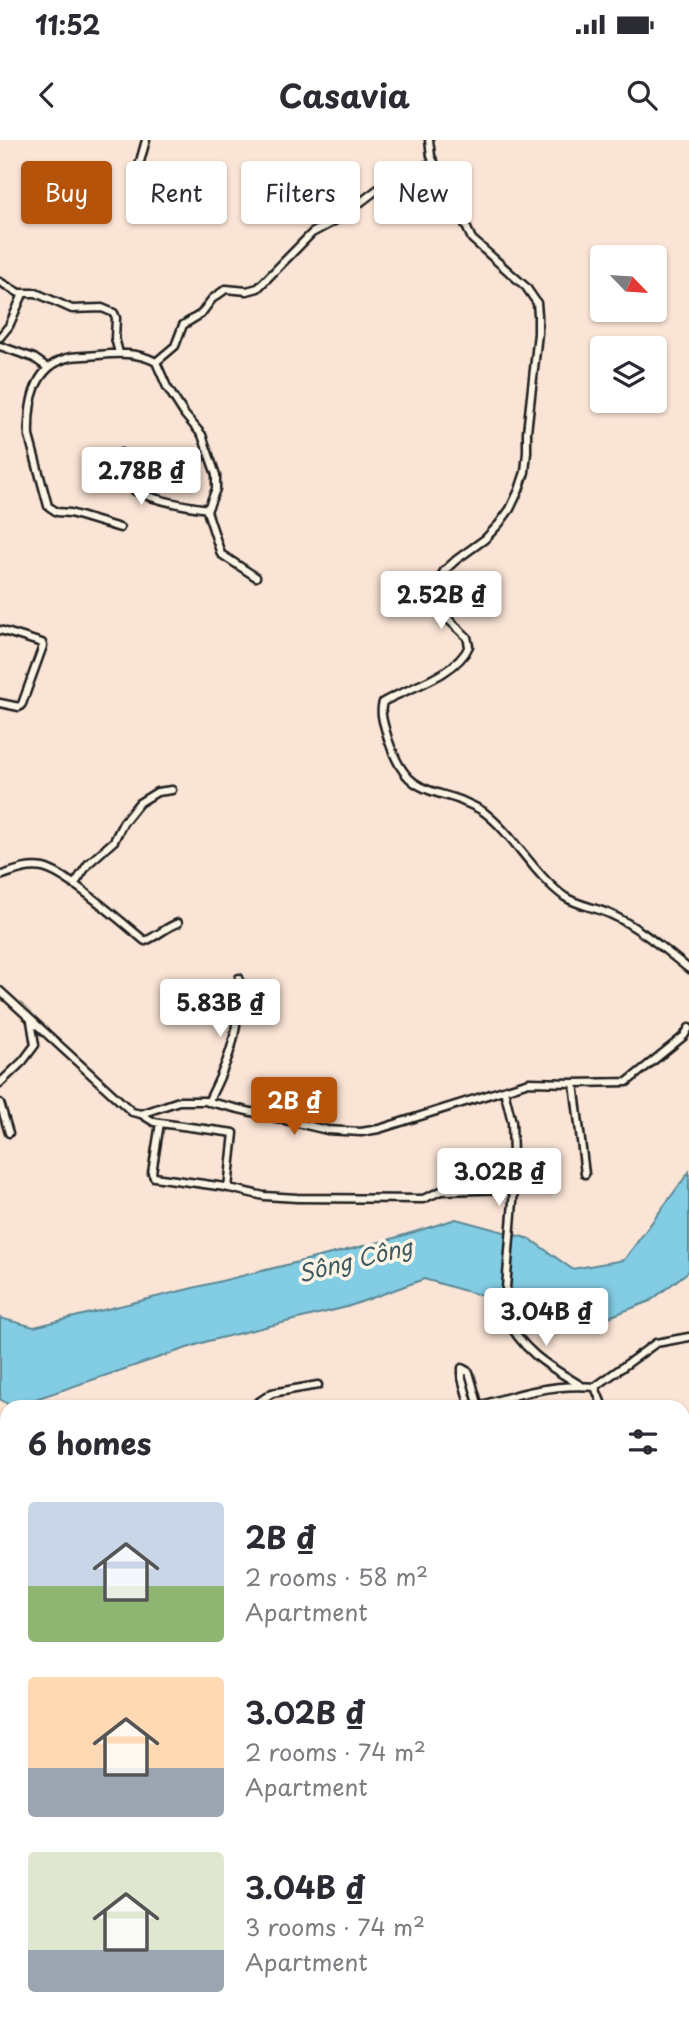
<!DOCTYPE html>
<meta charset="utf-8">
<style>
:root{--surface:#fff;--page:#f2f2f3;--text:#2b2b33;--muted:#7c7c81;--accent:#b45309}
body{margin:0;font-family:"Playpen Sans",sans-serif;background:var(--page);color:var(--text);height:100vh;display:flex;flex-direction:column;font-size:26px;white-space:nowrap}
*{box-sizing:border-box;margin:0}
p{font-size:23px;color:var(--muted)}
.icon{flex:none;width:38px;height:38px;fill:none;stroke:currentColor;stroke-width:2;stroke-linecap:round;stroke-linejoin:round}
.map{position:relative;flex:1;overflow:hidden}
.side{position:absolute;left:0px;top:1260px;width:690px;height:623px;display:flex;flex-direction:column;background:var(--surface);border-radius:21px 21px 0 0;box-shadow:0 2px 5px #0004}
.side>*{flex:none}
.top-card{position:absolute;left:21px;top:21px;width:648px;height:63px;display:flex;gap:14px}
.needle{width:46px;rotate:115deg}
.tools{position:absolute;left:590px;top:105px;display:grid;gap:14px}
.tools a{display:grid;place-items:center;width:77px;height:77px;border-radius:7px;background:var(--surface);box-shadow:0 2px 5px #0004;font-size:35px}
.price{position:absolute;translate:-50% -60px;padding:0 16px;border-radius:7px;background:#fff;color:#222;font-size:23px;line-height:46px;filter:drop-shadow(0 2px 4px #0008)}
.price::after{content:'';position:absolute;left:50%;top:42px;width:21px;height:16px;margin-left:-10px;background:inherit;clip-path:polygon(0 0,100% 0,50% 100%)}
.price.active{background:var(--accent);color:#fff}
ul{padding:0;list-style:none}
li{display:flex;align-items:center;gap:21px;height:175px;padding:0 28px}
li span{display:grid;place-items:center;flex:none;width:196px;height:140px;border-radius:7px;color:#555}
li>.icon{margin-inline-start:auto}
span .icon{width:84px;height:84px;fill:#fffc;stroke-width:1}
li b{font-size:30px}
h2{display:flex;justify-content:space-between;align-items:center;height:84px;padding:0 28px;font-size:30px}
.chip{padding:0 24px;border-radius:7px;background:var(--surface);box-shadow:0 2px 5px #0004;font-size:24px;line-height:63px}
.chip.active{background:var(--accent);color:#fff}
.status{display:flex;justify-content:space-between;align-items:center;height:49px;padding:0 35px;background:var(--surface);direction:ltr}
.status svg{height:19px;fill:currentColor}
header{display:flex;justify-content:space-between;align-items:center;height:91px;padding:0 28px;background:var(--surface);font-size:32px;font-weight:700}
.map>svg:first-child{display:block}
</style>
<div class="status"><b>11:52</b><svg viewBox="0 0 49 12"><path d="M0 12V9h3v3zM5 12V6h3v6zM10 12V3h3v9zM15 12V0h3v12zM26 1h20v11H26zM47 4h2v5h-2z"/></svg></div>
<header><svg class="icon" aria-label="back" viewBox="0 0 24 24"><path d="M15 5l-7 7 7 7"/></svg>Casavia<svg class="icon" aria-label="search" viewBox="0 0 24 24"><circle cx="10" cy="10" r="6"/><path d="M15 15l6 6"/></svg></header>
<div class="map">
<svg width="689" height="1883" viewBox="0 0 689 1883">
<rect width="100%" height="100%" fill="#fae4d5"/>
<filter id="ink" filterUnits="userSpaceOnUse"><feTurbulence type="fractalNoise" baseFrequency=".0143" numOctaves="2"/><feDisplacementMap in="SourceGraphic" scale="14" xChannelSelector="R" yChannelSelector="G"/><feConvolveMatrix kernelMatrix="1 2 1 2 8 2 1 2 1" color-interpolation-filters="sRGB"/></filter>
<g filter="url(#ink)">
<path fill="#83cde4" stroke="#5a8694" stroke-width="2" d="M689,1032V1131L650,1161L581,1188L539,1179L510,1156L476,1154L424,1139L347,1167L208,1201L12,1267L0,1259V1178L34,1187L388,1100L456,1079L530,1099L572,1129L624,1120Z"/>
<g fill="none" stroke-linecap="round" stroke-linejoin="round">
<defs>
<path id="street" d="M429,0L431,16L436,27L443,38L457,53L464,82L472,99L526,147L537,163L538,175V193L527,292V312L525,332L519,350L510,369L499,384L485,399L456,420L444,431L439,441V453L443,468L450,481L467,497L469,506C457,535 408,548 383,562C379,574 385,587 388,599C394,616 402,637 420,646C432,653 447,655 460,660C468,664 477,667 484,672C515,696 533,734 565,757C579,766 595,767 610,774C639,787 665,810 689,829
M139,25L146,0
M0,142L19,153H36L72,169L102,168L114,173L116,178L115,198L119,213
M0,197L9,186L23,154
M0,206L34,218L48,228
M156,222L175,206L183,185L201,174L212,159L226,149L247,151L258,148L312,93L340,78L378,49L396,38L434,22
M121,313L123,320L124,343C139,358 186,366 208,369
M120,388L70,373L57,372L48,366L29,296C28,264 33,225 71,217C79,216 89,216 98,215C118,213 138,212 156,222L167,247L185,275L202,295L216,335V349L207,371L221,414L256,437
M0,490L42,503L43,506L22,564L19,567L0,563
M0,736C14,731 28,725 43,728C67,733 123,783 145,801C158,796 166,787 178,783
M74,745L88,724L114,701L123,683L139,663L157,652L172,650
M0,851L132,972L141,974L179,961H205L327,990L361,992L379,989L529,942L574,943L585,1034
M0,943L23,921L35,905L31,881
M574,943L627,942L684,896L689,888
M208,962C232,915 239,892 239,838
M0,963L9,993
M141,974L154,982L160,983L152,1033L154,1037L225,1047L264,1056L297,1058L423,1059L441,1051L514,1049L512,982L504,950
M160,983L234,993L228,1048
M514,1049L504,1173C521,1211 548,1226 582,1246
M479,1266C517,1254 555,1243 595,1247
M251,1267L272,1253L318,1245
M470,1267L462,1238V1228L469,1232L479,1267
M603,1267L595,1247L656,1203L689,1197
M0,1458L7,1462
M682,1467L689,1468
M2,1520L7,1523
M0,1576L7,1577
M0,1624L7,1627
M682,1653L689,1656
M0,1676H7
M0,1845L7,1849
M46,1876L51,1883
M223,1883L226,1876"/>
<path id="highway" d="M0,1537L7,1541
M0,1554L7,1558
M553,1876L563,1883"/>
</defs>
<use href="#street" stroke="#1c1c1c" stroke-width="11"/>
<use href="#highway" stroke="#1c1c1c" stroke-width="16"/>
<use href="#street" stroke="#fcf5e5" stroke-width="6"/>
<use href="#highway" stroke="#fce080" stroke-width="10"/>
</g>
</g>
<g text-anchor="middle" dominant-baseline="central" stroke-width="7" stroke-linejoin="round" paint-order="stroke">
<g font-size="23" font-style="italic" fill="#405a62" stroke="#fcf5e5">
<text transform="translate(355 1119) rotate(-14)">Sông Công</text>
</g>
</g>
</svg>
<div class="tools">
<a><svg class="needle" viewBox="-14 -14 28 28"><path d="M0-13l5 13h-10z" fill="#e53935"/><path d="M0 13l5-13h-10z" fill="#7c7c81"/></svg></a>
<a><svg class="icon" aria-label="layers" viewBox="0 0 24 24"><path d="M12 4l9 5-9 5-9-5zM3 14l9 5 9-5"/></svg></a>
</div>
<b class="price" style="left:141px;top:367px">2.78B ₫</b>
<b class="price" style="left:441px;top:491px">2.52B ₫</b>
<b class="price" style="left:220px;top:899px">5.83B ₫</b>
<b class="price active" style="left:294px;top:997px">2B ₫</b>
<b class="price" style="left:499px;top:1068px">3.02B ₫</b>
<b class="price" style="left:546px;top:1208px">3.04B ₫</b>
<div class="top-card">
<a class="chip active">Buy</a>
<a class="chip">Rent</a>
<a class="chip">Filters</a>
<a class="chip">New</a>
</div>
<section class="side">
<h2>6 homes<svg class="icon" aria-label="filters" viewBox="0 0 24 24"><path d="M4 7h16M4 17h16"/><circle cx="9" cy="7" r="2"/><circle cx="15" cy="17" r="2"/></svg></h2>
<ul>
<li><span style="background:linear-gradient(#c9d6e8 60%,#8fb573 0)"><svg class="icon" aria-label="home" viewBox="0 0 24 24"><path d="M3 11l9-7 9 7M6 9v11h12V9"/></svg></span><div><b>2B ₫</b><p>2 rooms · 58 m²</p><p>Apartment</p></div></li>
<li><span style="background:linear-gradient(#ffd9b3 65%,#9aa5b1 0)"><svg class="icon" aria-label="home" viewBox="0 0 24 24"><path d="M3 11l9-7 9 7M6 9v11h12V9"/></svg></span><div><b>3.02B ₫</b><p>2 rooms · 74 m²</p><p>Apartment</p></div></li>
<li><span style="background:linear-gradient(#dfe7d0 70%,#9aa5b1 0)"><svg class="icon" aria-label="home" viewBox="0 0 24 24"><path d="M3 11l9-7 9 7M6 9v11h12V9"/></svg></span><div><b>3.04B ₫</b><p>3 rooms · 74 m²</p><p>Apartment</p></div></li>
</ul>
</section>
</div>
